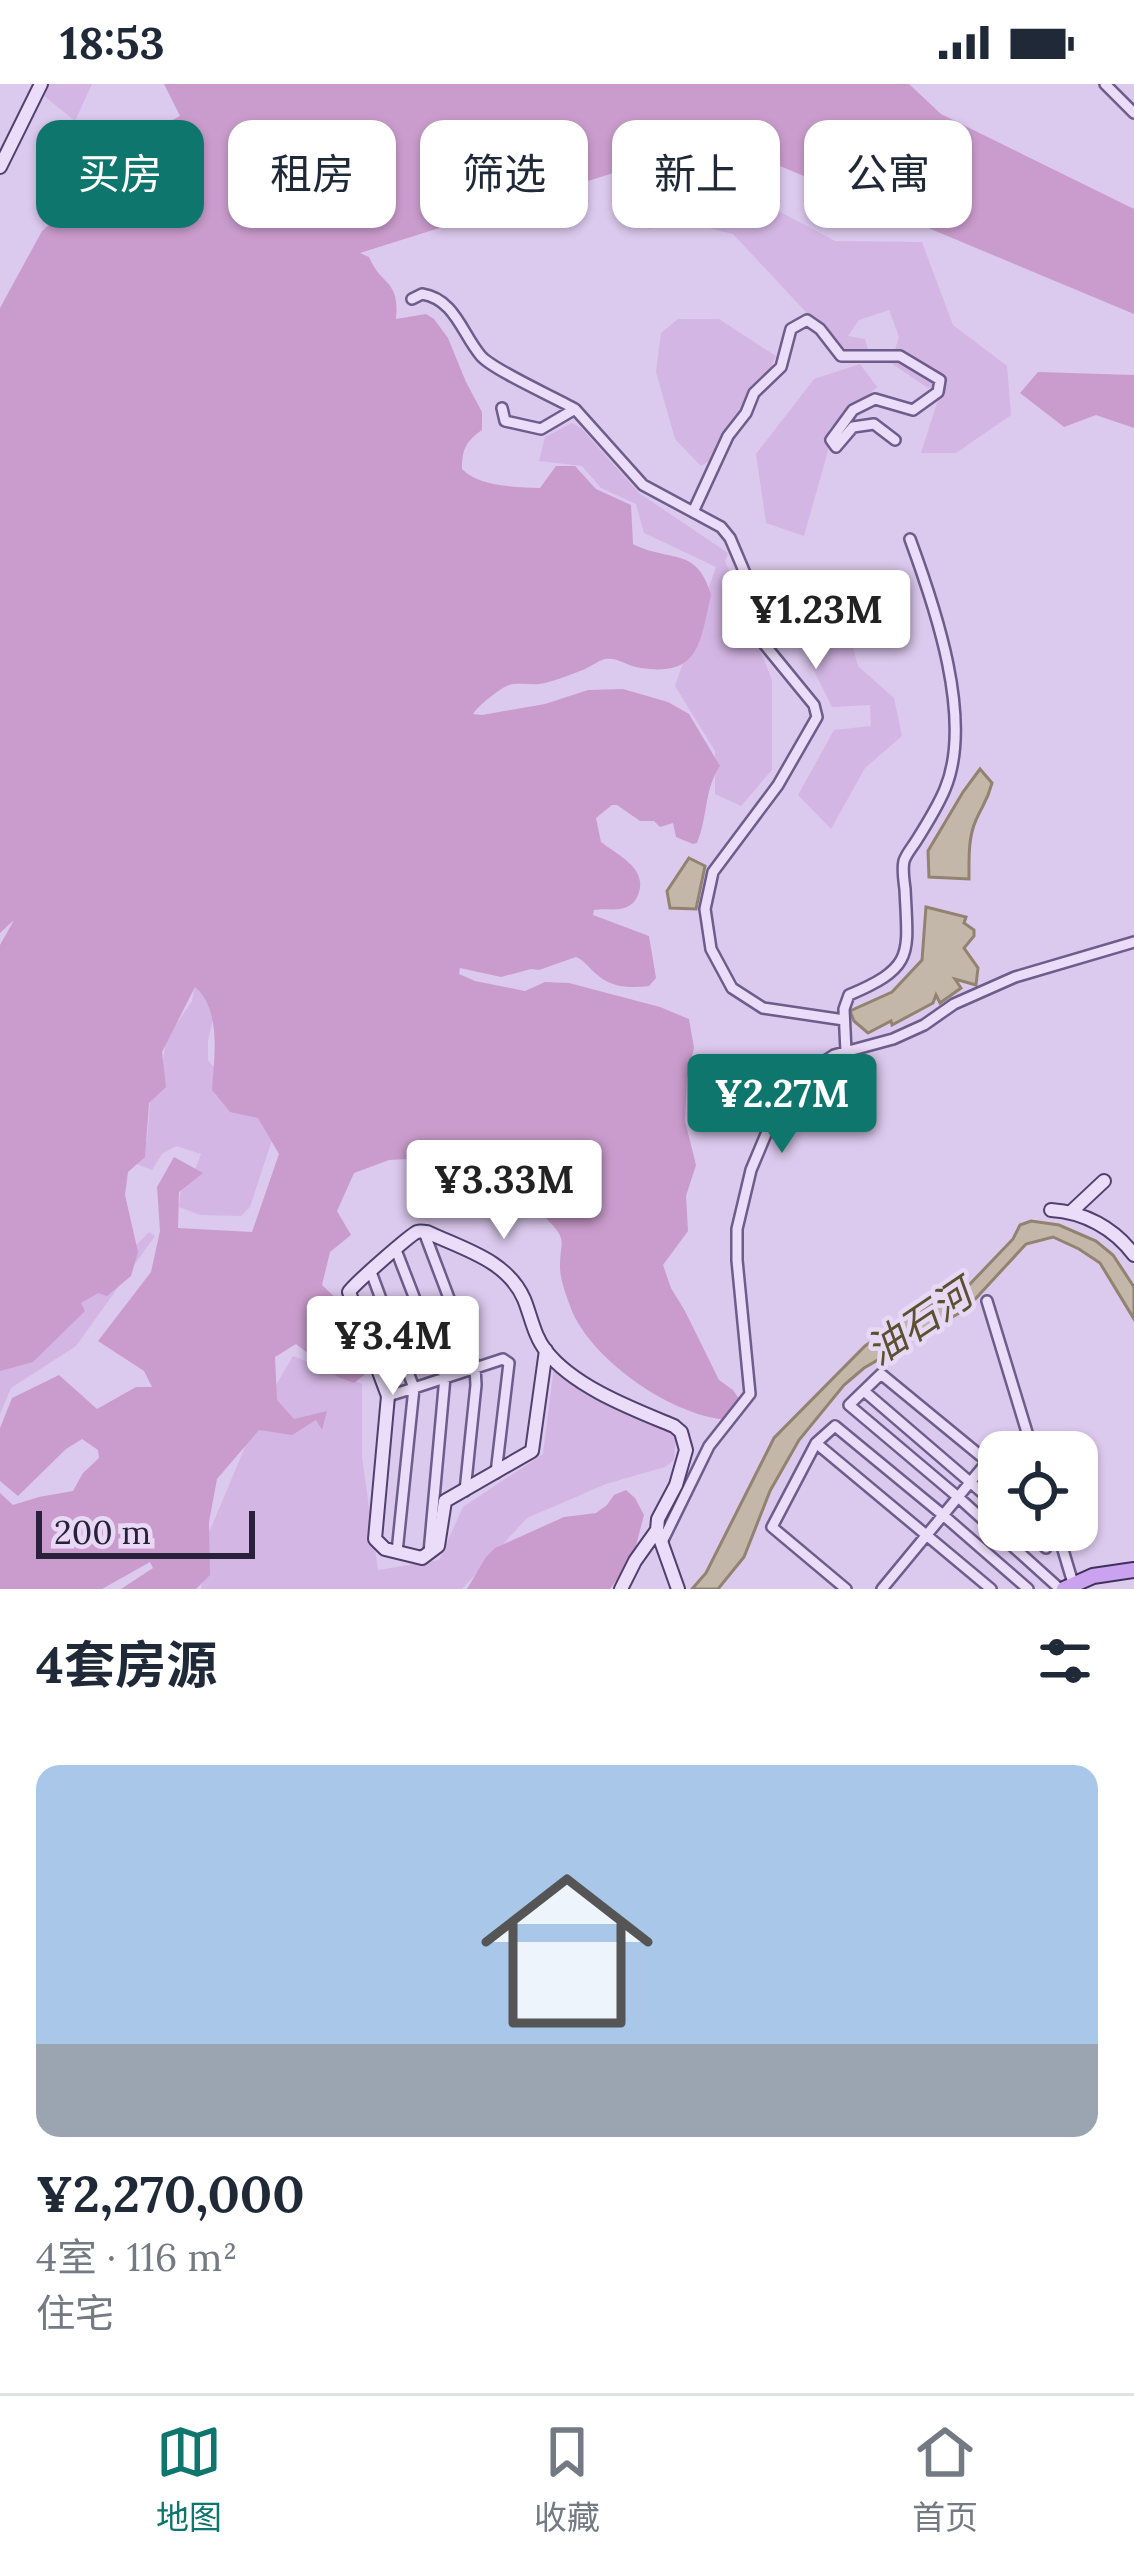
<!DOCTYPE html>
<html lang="zh">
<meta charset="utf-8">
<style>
:root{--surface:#fff;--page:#f2f2f3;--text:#1f2937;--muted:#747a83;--line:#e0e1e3;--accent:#0f766e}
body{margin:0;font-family:Lora,"Noto Sans SC",serif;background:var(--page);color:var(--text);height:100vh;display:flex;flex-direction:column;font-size:45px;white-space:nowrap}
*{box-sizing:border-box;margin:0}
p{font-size:39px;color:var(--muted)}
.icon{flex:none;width:66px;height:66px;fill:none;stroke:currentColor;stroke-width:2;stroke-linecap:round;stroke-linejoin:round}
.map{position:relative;height:1505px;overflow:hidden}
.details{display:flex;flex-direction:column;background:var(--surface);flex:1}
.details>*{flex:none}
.hud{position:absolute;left:36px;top:36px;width:1062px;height:108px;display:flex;gap:24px}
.controls{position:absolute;left:978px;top:1347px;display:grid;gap:24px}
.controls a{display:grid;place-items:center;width:120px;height:120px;border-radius:24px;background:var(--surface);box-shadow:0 3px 9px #0004;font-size:60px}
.scale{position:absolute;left:36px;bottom:30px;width:219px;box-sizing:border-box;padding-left:12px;border:6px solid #29213b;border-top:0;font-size:33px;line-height:42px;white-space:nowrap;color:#29213b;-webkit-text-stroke:9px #e8d8f6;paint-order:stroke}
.price{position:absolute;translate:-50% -102px;padding:0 27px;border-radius:12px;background:#fff;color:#222;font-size:39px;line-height:78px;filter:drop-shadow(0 3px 6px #0008)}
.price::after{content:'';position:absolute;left:50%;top:72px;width:36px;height:27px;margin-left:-18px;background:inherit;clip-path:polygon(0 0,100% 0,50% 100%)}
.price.active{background:var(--accent);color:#fff}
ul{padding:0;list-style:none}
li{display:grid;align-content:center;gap:24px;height:636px;padding:0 36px}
li span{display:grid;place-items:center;height:372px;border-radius:24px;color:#555}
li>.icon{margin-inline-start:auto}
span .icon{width:216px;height:216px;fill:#fffc;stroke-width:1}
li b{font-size:51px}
h2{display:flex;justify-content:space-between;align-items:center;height:144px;padding:0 36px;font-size:51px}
.pill{padding:0 42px;border-radius:24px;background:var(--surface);box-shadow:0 3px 9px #0004;font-size:42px;line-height:108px}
.pill.active{background:var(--accent);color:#fff}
.status{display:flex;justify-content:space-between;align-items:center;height:84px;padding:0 60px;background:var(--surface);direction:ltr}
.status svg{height:33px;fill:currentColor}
.menu{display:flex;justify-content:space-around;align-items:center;height:168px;border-top:3px solid var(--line);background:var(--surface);font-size:33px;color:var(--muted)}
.menu a{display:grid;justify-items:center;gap:6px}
.menu .active{color:var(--accent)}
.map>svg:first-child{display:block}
</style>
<div class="status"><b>18:53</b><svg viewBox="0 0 49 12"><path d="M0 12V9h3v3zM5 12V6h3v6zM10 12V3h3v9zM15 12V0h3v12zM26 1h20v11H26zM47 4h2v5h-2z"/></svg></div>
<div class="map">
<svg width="1134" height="1505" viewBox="0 0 1134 1505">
<rect width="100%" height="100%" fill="#dcc9ee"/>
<path fill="#d4b6e4" d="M49,0H92L75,37L44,12Z
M720,96L835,157L922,158L953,241L1007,282L1011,331L956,369H921L944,297L928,304L891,279L899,253L889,226L859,236L848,252L865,255L870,273L844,269L733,150L688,139L647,145L683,111Z
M678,235H719L776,272L731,363L701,382L675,355L656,288L661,249Z
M860,280L877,303L829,345L828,367L804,452L766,439L756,370L814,295Z
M572,339L581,344L639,409L728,469L725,477L772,596V686L741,722L715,710V667L675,602L716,483L644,449L636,420L601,404L582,382L539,377L545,353Z
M844,530L858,582L894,614L902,652L865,684L831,745L798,711L834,646L871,642L870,621L832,623L797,553Z
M196,895L220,906L208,957V976L216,986L215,1011L250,1022L261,1032L262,1042L275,1047L250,1123L241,1132L200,1131L179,1123L182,1097L193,1091L201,1070L176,1062L162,1070L152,1086L131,1078L147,1057L150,1018L160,997L166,955L192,917Z
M149,1148L155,1152L76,1262L11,1304L0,1330V1281L28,1272Z
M293,1272L362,1300V1373L378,1486L439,1476L463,1423L543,1370L554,1283L676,1348L674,1376L665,1383L606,1400L527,1434L462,1505H201L205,1458L259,1330Z"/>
<path fill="#ca9ccd" d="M164,0H909L941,30L1134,125V230L718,56L360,169L369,173C381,202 400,195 396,235L426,230L434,235L448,254L466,298L482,328V346C466,357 462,365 462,385C479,403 516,403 540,404L556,382H575L596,405L631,421L633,460C671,479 697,462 711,511C700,558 700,593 641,584C629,583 618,573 605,575C597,577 589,584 580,587C569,591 557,596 545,599C533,602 520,598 509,601C500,604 478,622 473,630L482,631L545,620L588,606L623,605L668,618L689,630L720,682C704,705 708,733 697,759L693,760L676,753L673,739L660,743L654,737H640L617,721H612L596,734L601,758C617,771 649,784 638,811C635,818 631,822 624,824C614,827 603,824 594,826L593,831L649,852L656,894L649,902C632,904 614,904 600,893C590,886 587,878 576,873L539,886L531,885L501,893L460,884L459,890L475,897L525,907L545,898L569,899L660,923L689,935L694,964L687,995L685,1037L696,1081L686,1112L688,1147L663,1181L671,1204L685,1227L719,1296L733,1306L743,1321L736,1336C678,1338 586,1274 569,1219C565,1208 560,1194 560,1183C560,1154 569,1158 545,1133L484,1131L469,1118L460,1102L409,1075L389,1076L354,1089L337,1127L351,1151L330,1168L322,1201L342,1220L336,1233L355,1254L368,1288L354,1299L338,1293L296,1260L275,1273L277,1316L294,1335L327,1327L322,1346L316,1336L292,1351L259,1346L217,1395L209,1438L210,1491L196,1505H121L153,1484L150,1478L102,1505H0V1409L13,1421L39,1413L73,1407L83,1389L99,1374L98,1366L82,1355L66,1365L18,1412L0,1397V1344L12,1314L59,1291L97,1325L136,1303H152L144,1287L98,1257L151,1188L160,1147L157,1103L174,1073L203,1089L179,1108L178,1144L252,1148L279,1070L258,1034L230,1028L212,1006C214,975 222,926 195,903L162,968L166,1003L149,1019L145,1073L128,1088L125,1111L138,1168L131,1192L107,1212L98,1209L81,1219L85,1227L33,1278L0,1287V861L14,836L0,849V224L42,147L92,103L112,68L180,32Z
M1038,288L1134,291V344L1096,331L1064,343L1020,309Z
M626,1406L635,1414L644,1431L633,1473L610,1505H467L486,1473L495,1464L564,1433L596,1429L607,1421L614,1411Z"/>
<path fill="#c3b7a9" stroke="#918370" stroke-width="3" d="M980,685L992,699C987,718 983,720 976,736C968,753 969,776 969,795L929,793L928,767L963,708Z
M689,774L705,782L696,825L670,824L667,807Z
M926,823L966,833L964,839L974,846V852L964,864L978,884L976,901L955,895L961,904L940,919L936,911L933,919L892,941L891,937L868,949L854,937L850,927L892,908L922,876Z
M1031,1137L1059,1141L1096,1157L1113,1171L1134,1203V1235L1100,1179L1079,1165L1053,1153L1026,1160L966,1225L864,1284L844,1301L799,1356L770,1407L744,1473L718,1505H692L706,1489L774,1354L865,1262L912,1230L969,1201L1013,1155L1020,1141Z"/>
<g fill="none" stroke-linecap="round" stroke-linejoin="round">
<defs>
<path id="street" d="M1105,0L1134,29
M412,215L422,210C455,215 462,250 481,272C493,286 556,314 575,325
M502,324L505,337L541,345L575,325L643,401L721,443L730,454L750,501L765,561L814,621L817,633L778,701L713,788L705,825L711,865L732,904L763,924L844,936
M693,428L728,352L746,329L754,309L781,283L791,245L807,236L820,245L841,272H900L940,296L938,308L913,326L875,315L853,326L831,356L836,363L853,343L874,340L895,356
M846,968L844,925L849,911C915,883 908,871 905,805C904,797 902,785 904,777C906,770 914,761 918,754C928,738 938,722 945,705C974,636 935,523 910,455
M424,1148L475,1283L476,1301L465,1407
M396,1166L445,1293L429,1469
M371,1188L414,1304L503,1275L509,1279L496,1389
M987,1217L1033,1368
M864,1307L999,1423
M388,1312L414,1304L397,1468
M816,1359L991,1505
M999,1387L881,1290L849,1321L958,1413L1060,1505
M1026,1446L1046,1464
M1057,1446L1073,1499
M662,1458L709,1362L750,1310L737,1176V1145L751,1086L777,1024L811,986L834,971L893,955L924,941L954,920L1015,893L1134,858
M846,1505L772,1443L816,1359L835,1342L943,1431L1028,1505
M882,1505L987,1378"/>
<path id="secondary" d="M0,83L41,0
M1051,1126C1084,1128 1114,1144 1134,1171
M1072,1127L1104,1097
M546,1266L532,1367L445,1417L438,1462L422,1474L385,1465L375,1455L388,1312L349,1208C353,1201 410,1151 417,1148C420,1147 424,1148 427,1148C463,1165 507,1176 524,1215C531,1232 534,1252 546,1267C574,1303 633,1325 674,1342L681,1348L686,1366L676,1401L658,1435L657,1446L635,1477L621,1505
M657,1446L678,1505"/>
<path id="primary" d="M1064,1505L1093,1492L1134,1486"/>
</defs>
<use href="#street" stroke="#6d5d8b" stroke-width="14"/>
<use href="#secondary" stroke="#4f406d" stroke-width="16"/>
<use href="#primary" stroke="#3d3159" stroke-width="18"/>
<use href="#street" stroke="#ebdcf9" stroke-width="9"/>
<use href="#secondary" stroke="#ebdcf9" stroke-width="12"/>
<use href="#primary" stroke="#caa2f0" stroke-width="14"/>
</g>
<g text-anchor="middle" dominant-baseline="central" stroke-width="9" stroke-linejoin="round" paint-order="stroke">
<g font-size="39" font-style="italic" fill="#5b5030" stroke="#e8d8f6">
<text transform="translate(919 1238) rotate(-34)">油石河</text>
</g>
</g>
</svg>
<div class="controls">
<a><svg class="icon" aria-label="locate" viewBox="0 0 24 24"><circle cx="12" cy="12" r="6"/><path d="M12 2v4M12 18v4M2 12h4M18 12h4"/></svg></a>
</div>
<div class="scale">200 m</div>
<b class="price" style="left:816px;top:588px">¥1.23M</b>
<b class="price active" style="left:782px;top:1072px">¥2.27M</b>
<b class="price" style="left:504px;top:1158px">¥3.33M</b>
<b class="price" style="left:393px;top:1314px">¥3.4M</b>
<div class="hud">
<a class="pill active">买房</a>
<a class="pill">租房</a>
<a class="pill">筛选</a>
<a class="pill">新上</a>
<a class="pill">公寓</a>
</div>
</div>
<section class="details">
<h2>4套房源<svg class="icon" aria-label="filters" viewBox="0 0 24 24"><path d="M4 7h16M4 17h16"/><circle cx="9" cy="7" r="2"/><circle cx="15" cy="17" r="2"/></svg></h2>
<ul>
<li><span style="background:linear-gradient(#a9c7e8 75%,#9aa5b1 0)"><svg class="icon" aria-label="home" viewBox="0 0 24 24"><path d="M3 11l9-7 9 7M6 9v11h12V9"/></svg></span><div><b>¥2,270,000</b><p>4室 · 116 m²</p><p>住宅</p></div></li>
</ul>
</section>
<nav class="menu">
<a class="active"><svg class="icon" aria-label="map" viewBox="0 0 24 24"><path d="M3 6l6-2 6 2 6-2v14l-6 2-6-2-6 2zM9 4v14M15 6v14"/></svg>地图</a>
<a><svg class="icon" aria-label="saved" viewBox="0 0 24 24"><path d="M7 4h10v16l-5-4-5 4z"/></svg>收藏</a>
<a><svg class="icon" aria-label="home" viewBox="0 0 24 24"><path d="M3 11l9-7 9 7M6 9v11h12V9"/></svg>首页</a>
</nav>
